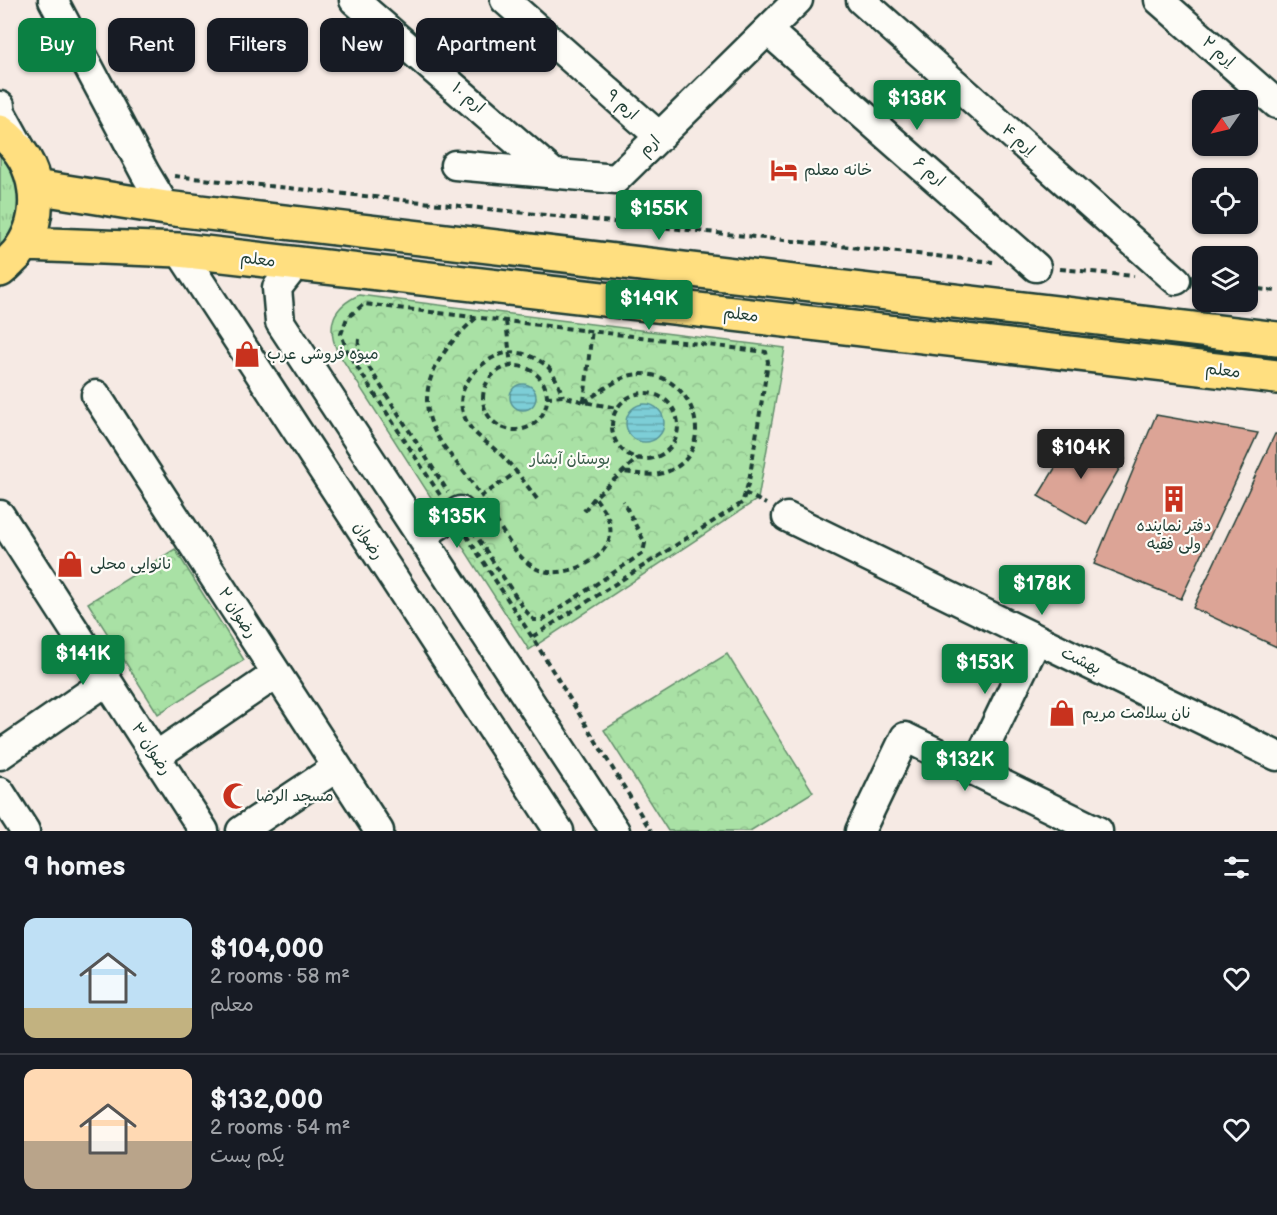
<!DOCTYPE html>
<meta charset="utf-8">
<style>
:root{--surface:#171b24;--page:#242831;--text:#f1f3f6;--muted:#9ea1a6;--line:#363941;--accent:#0b8043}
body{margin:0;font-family:"Balsamiq Sans","Playpen Sans Arabic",sans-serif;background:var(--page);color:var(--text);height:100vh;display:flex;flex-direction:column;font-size:22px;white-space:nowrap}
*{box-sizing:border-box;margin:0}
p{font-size:20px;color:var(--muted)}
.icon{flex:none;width:33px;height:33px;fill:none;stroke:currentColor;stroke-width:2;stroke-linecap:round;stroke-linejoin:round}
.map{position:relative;height:831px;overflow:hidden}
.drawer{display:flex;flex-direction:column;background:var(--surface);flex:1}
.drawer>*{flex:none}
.guide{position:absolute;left:18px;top:18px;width:600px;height:54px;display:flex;gap:12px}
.needle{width:39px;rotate:236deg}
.fabs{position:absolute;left:1192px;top:90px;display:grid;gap:12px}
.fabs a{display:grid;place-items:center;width:66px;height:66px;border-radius:12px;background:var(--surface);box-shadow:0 2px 4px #0004;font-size:30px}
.price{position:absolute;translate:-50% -51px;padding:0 14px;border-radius:6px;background:var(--accent);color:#fff;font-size:20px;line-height:39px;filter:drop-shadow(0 2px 3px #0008)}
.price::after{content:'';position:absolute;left:50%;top:36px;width:18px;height:14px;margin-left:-9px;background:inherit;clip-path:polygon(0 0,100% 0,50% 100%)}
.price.current{background:#222;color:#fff}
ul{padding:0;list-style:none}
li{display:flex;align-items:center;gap:18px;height:150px;padding:0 24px}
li+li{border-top:2px solid var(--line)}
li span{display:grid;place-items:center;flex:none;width:168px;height:120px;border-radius:12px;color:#555}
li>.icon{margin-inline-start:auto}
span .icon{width:72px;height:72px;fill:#fffc;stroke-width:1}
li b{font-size:26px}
h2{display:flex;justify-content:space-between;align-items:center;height:72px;padding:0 24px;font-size:26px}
.chip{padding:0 21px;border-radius:12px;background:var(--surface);box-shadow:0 2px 4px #0004;font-size:21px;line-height:54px}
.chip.current{background:var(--accent);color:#fff}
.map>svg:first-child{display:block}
</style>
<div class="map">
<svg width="1277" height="831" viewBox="0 0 1277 831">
<defs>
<pattern id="grass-tufts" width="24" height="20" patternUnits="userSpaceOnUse" patternTransform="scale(1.5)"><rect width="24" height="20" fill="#a9e1a5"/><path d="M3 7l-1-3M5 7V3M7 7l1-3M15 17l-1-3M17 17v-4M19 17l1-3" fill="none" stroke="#91c28f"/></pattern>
<pattern id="forest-crowns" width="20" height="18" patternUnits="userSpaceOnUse" patternTransform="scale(1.5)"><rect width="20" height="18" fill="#a9e1a5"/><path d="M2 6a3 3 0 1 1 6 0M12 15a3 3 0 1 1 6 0" fill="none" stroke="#91c28f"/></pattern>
<pattern id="water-rules" width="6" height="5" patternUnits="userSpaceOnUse" patternTransform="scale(1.5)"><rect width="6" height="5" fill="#7dced7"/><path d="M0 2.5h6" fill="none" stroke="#66a8af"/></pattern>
</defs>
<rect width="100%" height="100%" fill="#f6eae4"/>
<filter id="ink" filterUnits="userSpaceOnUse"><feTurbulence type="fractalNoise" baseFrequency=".0167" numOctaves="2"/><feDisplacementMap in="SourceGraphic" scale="12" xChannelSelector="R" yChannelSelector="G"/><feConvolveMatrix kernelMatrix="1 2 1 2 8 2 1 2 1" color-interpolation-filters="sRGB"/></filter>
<g filter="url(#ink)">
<path fill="url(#grass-tufts)" stroke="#648f6c" stroke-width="1.5" d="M0,152C24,185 27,215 0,247Z"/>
<path fill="url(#forest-crowns)" stroke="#648f6c" stroke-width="1.5" d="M359,295L785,348L758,499L529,650L337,351C326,324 333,307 359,295Z
M175,549L244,660L158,714L88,603Z
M727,654L813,792L750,831H668L604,730Z"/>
<path fill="url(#water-rules)" stroke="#579496" stroke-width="1.5" d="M510 397a13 13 0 1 1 26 0a13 13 0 1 1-26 0Z
M626 423a19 19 0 1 1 38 0a19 19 0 1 1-38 0Z"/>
<path fill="#dca496" stroke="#1f3d34" stroke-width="1.5" d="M1156,415L1258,433L1181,599L1094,564Z
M1275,434H1277V647L1193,608Z
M1072,440L1099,454L1102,447L1125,459L1087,524L1038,496Z"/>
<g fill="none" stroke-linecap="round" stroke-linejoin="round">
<defs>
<path id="minor" d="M53,0L145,173L166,208
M354,0L553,173
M505,0L660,137
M861,0L1176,280
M1159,0L1277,104
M768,31L1036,267
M0,106V111L21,149
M455,165L616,179L798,0
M179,250L559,831
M296,264L277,288L280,322L615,831
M96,395L379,831
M0,515L204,831
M787,517L1277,756
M421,536L460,511
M0,755L107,681
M156,756L276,674
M974,770L1037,639
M0,792L25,831
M241,831L337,767
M860,831L905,737L1098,831"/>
<path id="major" d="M0,132C40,160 47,217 17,254C11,260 7,265 0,270
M35,187L166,208L1277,339
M25,244L179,250L1277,377"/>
</defs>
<use href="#minor" stroke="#1f3d34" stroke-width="33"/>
<use href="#major" stroke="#1f3d34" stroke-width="38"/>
<path stroke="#1f3d34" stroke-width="4" stroke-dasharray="6 4.5" stroke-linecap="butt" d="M174,176L993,262
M1060,269L1134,276
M1248,288L1277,291
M476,318C439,351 408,393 441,442C453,460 468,475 479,494
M506,321L511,366
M359,339L358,350L448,492
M483 398a32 32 0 1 1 64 0a32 32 0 1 1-64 0Z
M612 426a33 33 0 1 1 66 0a33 33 0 1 1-66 0Z
M546,397L563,396L584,402L617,408
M584,402C596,395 619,377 632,375C696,364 724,460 659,474C648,476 633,473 622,472
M584,402L592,329
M745,493L766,504
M440,495L348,353L341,334L347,318L364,304L766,352L768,362L749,481L742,503L532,637
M480,497L517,472
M537,499C525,483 514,467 499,453C483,438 468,433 462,409C456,384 484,357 506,353C521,350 538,358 548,367C555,374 559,387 563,396
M485,502C500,524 511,554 535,568C560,582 616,560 610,526C609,516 600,505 595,497
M584,511L595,497L638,458
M473,531L524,609L534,620H542L643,553L645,543L623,501
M466,535L532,637L651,831"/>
<use href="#minor" stroke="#fdfcf7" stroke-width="28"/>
<use href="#major" stroke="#ffdf80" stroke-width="33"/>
</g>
</g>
<defs>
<symbol id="hotel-bare" viewBox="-9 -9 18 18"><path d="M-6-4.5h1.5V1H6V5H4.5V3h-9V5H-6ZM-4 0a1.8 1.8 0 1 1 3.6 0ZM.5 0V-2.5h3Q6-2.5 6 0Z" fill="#c8321e" stroke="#fdfcf7" stroke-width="2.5" paint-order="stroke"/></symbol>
<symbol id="shop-bare" viewBox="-9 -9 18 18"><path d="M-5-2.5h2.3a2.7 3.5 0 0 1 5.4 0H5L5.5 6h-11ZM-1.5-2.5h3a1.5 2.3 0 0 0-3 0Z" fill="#c8321e" stroke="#fdfcf7" stroke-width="2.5" paint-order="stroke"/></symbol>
<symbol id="building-bare" viewBox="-9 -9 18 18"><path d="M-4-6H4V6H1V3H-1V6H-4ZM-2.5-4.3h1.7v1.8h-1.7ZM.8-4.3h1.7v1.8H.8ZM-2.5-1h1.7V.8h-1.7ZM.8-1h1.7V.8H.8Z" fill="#c8321e" stroke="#fdfcf7" stroke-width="2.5" paint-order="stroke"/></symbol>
<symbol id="mosque-bare" viewBox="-9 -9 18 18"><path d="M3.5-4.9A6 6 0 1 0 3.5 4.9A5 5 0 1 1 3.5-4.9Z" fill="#c8321e" stroke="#fdfcf7" stroke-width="2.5" paint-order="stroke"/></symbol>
</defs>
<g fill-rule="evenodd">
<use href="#hotel-bare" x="765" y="151" width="38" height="38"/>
<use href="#shop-bare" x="228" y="335" width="38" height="38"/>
<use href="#building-bare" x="1155" y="480" width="38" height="38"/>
<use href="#shop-bare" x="51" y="545" width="38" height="38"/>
<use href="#shop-bare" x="1043" y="694" width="38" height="38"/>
<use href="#mosque-bare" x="217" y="777" width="38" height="38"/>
</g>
<g text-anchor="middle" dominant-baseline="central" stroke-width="4.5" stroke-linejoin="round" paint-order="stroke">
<g font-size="16" fill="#1f3d34" stroke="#fdfcf7">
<text transform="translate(1218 52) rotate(41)">اِرم ۲</text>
<text transform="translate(468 98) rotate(41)">ارم ۱۰</text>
<text transform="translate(622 105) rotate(42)">ارم ۹</text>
<text transform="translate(1018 140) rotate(42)">اِرم ۴</text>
<text transform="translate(650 146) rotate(-44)">ارم</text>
<text transform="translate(929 172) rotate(41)">ارم ۶</text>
<text transform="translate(258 260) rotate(7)">معلم</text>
<text transform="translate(741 315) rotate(7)">معلم</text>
<text transform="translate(1223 371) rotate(7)">معلم</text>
<text transform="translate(368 541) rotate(57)">رضوان</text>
<text transform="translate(237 613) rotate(57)">رضوان ۲</text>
<text transform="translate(1081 661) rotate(26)">بهشت</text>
<text transform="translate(151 749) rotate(57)">رضوان ۳</text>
</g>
<g font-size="16" fill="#1f3d34" stroke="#fdfcf7" text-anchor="start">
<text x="804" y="170">خانه معلم</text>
<text x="267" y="354">میوه فروشی عرب</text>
<text x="1174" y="526" text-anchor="middle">دفتر نماینده<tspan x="1174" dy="18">ولی فقیه</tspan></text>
<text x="90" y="564">نانوایی محلی</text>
<text x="1082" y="713">نان سلامت مریم</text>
<text x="256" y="796">مسجد الرضا</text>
</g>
<g font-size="16" fill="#3b5e4b" stroke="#fdfcf7">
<text x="570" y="459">بوستان آبشار</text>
</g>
</g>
</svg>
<div class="fabs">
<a><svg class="needle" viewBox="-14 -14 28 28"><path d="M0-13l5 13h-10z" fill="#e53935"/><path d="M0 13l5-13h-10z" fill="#9ea1a6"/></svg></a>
<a><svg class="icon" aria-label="locate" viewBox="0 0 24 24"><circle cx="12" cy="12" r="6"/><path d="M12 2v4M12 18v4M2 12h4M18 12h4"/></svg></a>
<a><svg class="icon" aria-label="layers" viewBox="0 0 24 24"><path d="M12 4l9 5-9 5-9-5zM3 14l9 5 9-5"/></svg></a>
</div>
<b class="price" style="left:917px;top:131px">$138K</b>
<b class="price" style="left:659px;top:241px">$155K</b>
<b class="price" style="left:649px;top:331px">$149K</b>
<b class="price current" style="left:1081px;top:480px">$104K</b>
<b class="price" style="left:457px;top:549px">$135K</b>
<b class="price" style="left:1042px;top:616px">$178K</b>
<b class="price" style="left:83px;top:686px">$141K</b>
<b class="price" style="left:985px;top:695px">$153K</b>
<b class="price" style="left:965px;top:792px">$132K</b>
<div class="guide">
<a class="chip current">Buy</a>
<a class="chip">Rent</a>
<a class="chip">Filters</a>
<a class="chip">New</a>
<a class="chip">Apartment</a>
</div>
</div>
<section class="drawer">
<h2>9 homes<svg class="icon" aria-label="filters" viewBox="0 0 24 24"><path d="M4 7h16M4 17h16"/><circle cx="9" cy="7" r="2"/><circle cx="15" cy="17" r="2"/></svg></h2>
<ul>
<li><span style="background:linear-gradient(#bfe0f5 75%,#c2b280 0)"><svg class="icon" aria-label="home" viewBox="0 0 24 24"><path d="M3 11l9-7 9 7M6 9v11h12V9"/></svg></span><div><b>$104,000</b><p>2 rooms · 58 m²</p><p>معلم</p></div><svg class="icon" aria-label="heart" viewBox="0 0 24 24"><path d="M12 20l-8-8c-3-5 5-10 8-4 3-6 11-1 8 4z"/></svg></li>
<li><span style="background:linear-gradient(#ffd9b3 60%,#b9a48a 0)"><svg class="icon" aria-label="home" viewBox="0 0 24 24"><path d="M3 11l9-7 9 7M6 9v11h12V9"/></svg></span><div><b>$132,000</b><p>2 rooms · 54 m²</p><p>یکم پست</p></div><svg class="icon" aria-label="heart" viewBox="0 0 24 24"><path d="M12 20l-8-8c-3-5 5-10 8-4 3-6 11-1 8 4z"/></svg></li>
</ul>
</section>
